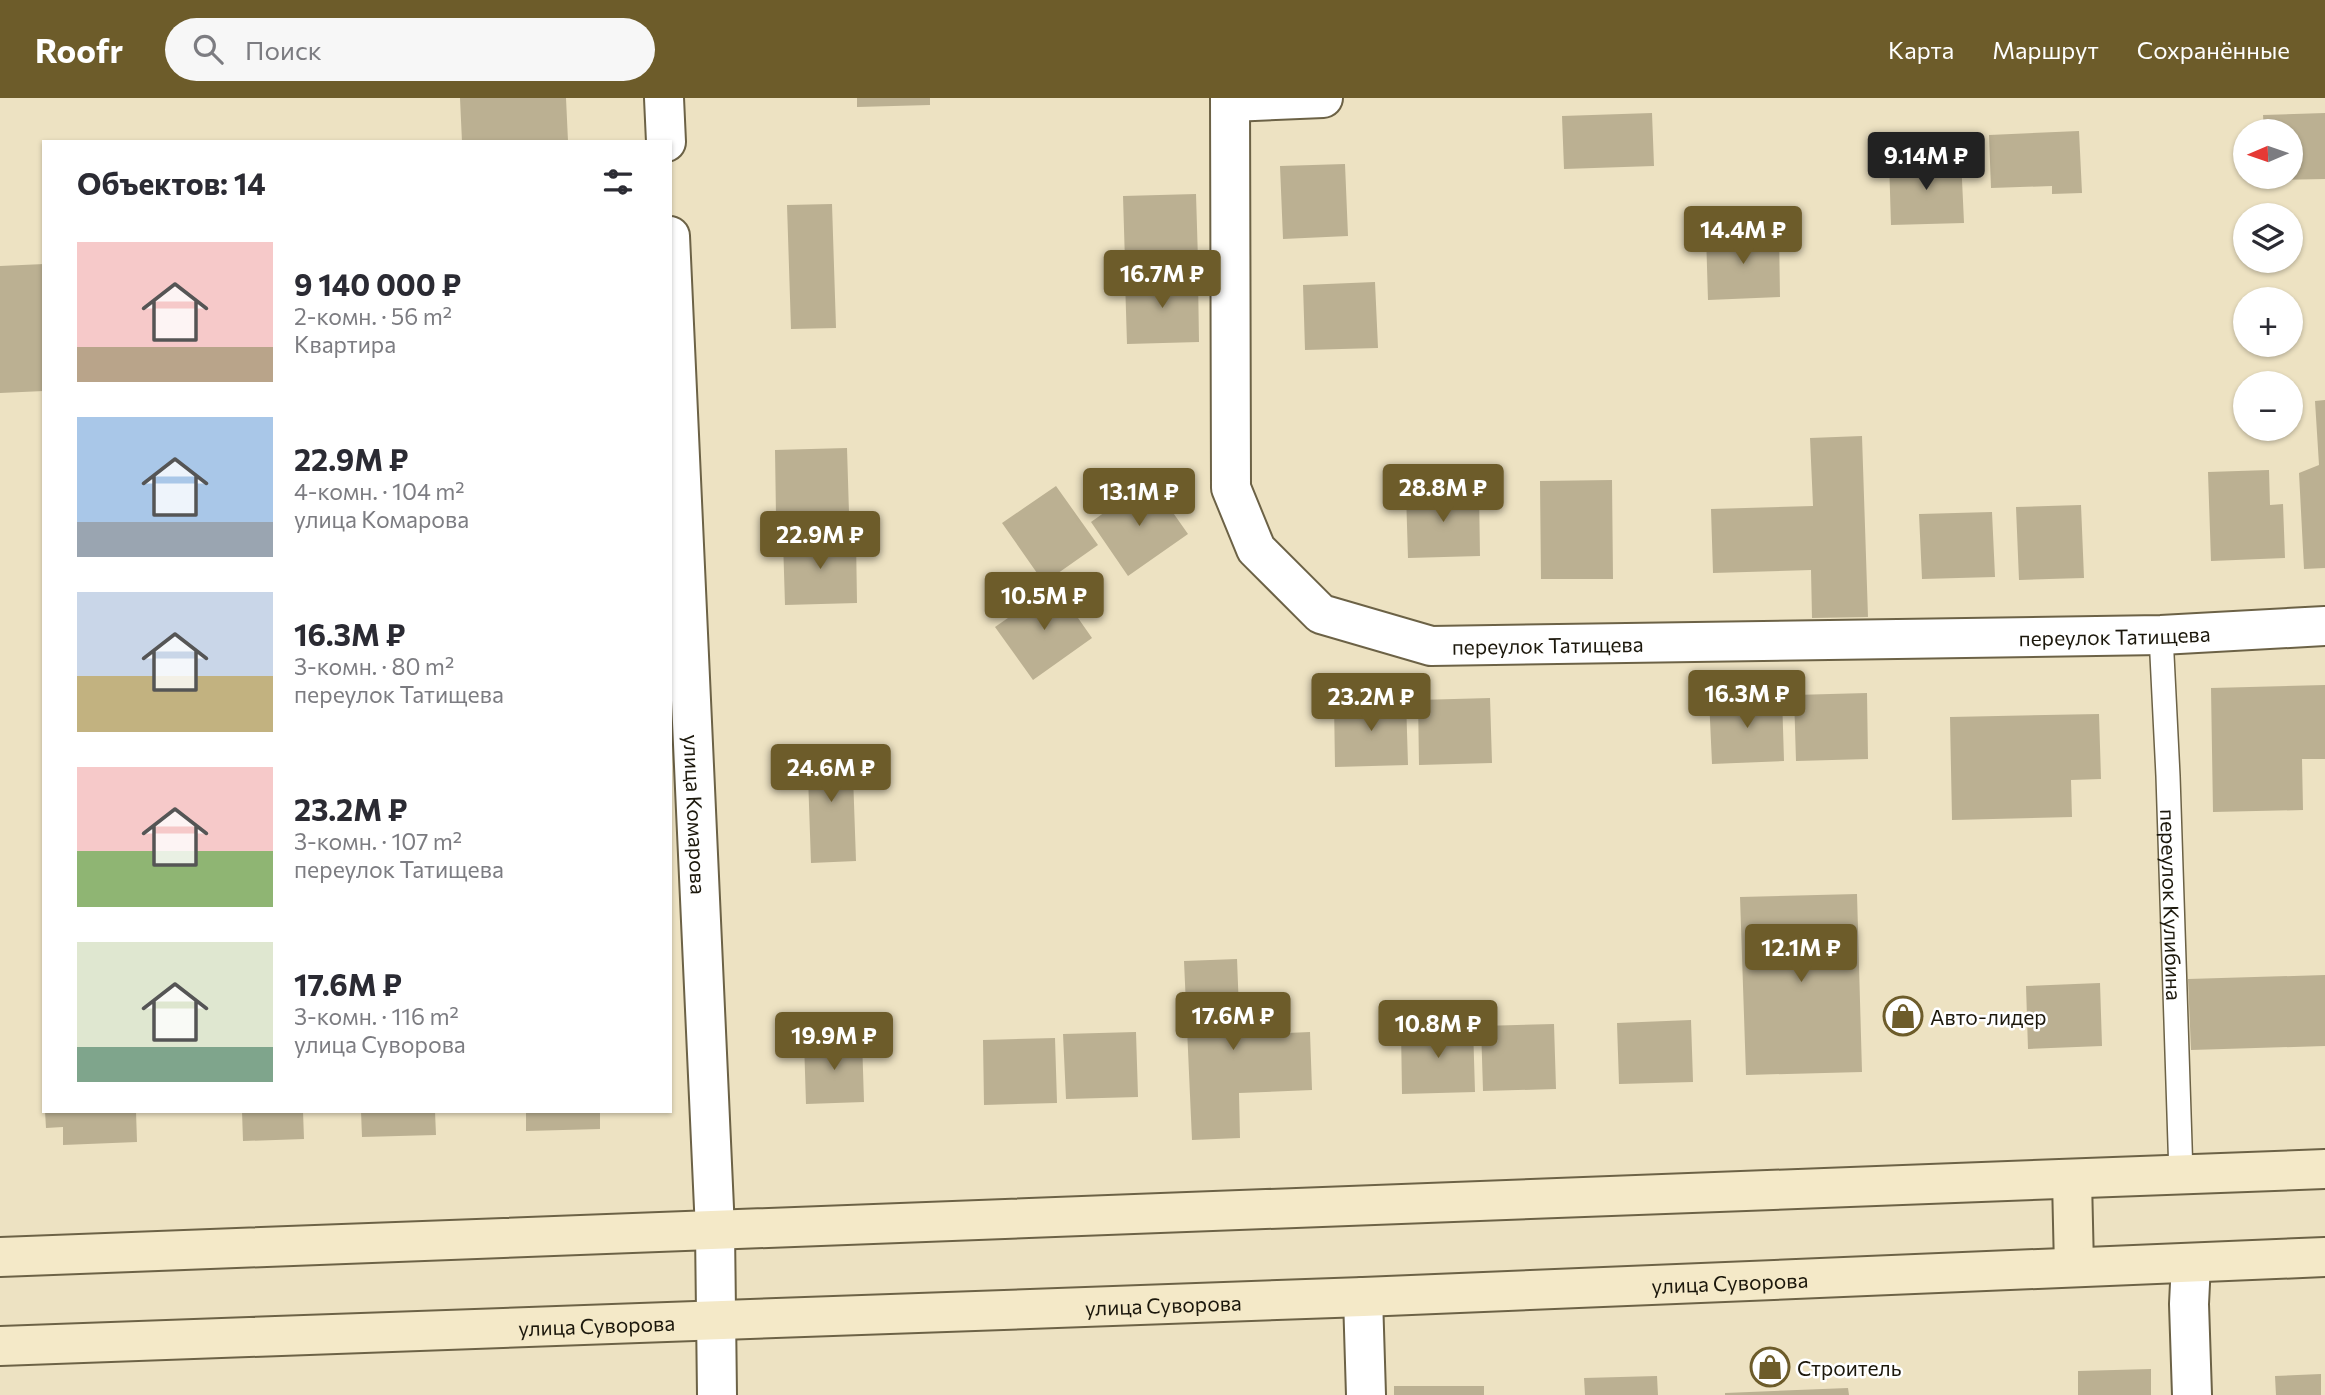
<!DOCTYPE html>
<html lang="ru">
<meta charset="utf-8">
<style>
:root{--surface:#fff;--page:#f7f7f7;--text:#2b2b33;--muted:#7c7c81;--accent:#6d5c2a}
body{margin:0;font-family:Commissioner,sans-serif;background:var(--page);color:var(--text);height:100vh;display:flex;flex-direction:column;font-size:26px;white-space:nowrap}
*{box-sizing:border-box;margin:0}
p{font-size:23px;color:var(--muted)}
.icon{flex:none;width:38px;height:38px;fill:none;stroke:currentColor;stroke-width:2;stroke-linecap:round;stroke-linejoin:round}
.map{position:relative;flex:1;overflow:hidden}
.side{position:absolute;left:42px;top:42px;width:630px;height:973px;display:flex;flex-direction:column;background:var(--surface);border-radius:0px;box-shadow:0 2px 5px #0004}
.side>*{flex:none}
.needle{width:46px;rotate:268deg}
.controls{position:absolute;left:2233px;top:21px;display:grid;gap:14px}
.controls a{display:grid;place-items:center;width:70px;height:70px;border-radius:50%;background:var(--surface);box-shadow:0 2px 5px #0004;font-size:35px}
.price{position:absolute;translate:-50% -60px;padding:0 16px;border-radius:7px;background:var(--accent);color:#fff;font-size:23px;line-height:46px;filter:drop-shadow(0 2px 4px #0008)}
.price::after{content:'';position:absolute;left:50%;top:42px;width:21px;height:16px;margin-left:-10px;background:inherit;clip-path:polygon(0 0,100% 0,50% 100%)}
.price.selected{background:#222;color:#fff}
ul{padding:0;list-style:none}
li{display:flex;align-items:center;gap:21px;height:175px;padding:0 35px}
li span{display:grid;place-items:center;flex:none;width:196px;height:140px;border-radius:0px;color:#555}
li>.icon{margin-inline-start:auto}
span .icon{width:84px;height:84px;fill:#fffc;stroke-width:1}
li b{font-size:30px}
h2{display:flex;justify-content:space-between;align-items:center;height:84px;padding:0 35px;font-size:30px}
header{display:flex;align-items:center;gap:42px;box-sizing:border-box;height:98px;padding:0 35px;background:var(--accent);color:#fff}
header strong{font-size:33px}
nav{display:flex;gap:38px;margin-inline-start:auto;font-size:24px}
.search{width:490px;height:63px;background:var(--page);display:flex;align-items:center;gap:18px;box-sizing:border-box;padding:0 24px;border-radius:38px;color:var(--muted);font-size:26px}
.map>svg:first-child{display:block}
</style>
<header>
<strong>Roofr</strong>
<div class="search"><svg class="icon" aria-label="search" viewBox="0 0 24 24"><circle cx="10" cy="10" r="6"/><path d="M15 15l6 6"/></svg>Поиск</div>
<nav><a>Карта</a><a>Маршрут</a><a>Сохранённые</a></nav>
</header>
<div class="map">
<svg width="2325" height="1297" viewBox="0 0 2325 1297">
<rect width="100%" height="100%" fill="#ede2c2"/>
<path fill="#bbb092" d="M460,0H566L568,43L462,44Z
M857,0H930V7L857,9Z
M1652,15L1654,68L1564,71L1562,18Z
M2325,15V81L2266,82V79H2291V33H2264L2263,17Z
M2079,33L2082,95L2052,96V88L1991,90L1989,37Z
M1961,60L1964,125L1891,127L1889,62Z
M1345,66L1348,138L1283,141L1280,68Z
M1196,96L1198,162L1125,164L1123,98Z
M832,106L836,230L791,231L787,107Z
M1779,134L1780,199L1708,202L1706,136Z
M44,166V293L0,295V168Z
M1198,179L1199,244L1127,246L1125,181Z
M1375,184L1378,250L1305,252L1303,187Z
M2325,302V470L2304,471L2299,375L2319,367L2315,303Z
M1862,338L1868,519L1812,520L1811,472L1713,475L1711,411L1813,408L1810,340Z
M847,350L849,415L776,418L775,352Z
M2269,372L2270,407L2283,406L2285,460L2211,463L2208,374Z
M1150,382L1188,436L1128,478L1091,424Z
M1612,382L1613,481H1541L1540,383Z
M1056,388L1098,447L1044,485L1002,425Z
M1479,393L1480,458L1408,460L1406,395Z
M2081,407L2084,480L2019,482L2016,409Z
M1992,414L1995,479L1922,481L1919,416Z
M856,440L857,505L785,507L783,442Z
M1055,487L1092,540L1033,582L995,529Z
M2325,587V661H2302L2303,712L2213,714L2211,590Z
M1867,595L1868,661L1796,663L1794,597Z
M1782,598L1784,663L1712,666L1709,600Z
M1490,600L1492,665L1419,667L1418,602Z
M1406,601L1408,667L1335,669L1334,604Z
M2099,616L2101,681L2071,682L2072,719L1952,722L1950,619Z
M852,648L856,763L811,765L807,649Z
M1857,796L1862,974L1746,977L1740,799Z
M1237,861L1240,937L1310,934L1312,992L1239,995L1240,1040L1192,1042L1184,863Z
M2325,877V948L2191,952L2188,881Z
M2100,885L2102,948L2028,951L2026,888Z
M1691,922L1693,984L1619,986L1617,925Z
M1554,926L1556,991L1483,993L1481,928Z
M1473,928L1475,994L1402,996L1401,931Z
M1136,934L1138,999L1066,1001L1063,936Z
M1055,940L1057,1005L984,1007L983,942Z
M862,941L864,1004L806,1006L804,943Z
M45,1013H136L137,1044L63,1047V1029L46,1030Z
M242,1013H303L304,1041L243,1043Z
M361,1013H435L436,1037L362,1039Z
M526,1013H600V1031L526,1033Z
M2151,1271V1297H2078V1273Z
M2321,1276V1297H2276L2275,1278Z
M1657,1278L1658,1297H1585L1584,1280Z
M1394,1288H1484V1297H1394Z
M1848,1290L1849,1297H1725V1295Z"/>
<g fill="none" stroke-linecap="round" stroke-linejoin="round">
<defs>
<g id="lane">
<path id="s1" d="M2161,537L2168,678L2181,1077"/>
</g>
<g id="street">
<path d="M664,0L666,44"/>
<path id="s2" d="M1230,0L1231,390L1256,451L1321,516L1431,548L2161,537L2325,528"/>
<path d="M1231,4L1323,0"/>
<path id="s3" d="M670,138L715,1132L717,1297"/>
<path d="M2191,1165L2189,1206L2192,1297"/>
<path d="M1363,1199L1366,1297"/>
</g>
<g id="secondary">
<path d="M2072,1082L2074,1169"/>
<path d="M0,1159L2325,1071"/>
<path id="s4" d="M0,1248L1363,1199L2325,1159"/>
</g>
</defs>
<use href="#lane" stroke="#6c6246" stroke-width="26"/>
<use href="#street" stroke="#6c6246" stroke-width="42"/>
<use href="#secondary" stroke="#6c6246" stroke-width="42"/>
<use href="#lane" stroke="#fff" stroke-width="23"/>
<use href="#street" stroke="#fff" stroke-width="38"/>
<use href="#secondary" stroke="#f4e9c8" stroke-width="38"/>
</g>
<defs>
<symbol id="shop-ring" viewBox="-11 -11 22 22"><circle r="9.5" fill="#fff" stroke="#6d5c2a" stroke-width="1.5"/><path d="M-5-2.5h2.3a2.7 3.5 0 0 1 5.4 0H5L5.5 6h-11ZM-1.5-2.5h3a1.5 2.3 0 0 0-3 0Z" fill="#6d5c2a"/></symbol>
</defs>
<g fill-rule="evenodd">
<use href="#shop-ring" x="1881" y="896" width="44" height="44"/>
<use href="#shop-ring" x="1748" y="1247" width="44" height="44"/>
</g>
<g text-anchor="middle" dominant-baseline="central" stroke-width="5" stroke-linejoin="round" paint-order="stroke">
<g font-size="21" fill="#1c180c" stroke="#fff">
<text stroke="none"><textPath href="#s2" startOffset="1346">переулок Татищева</textPath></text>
<text stroke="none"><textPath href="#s2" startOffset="779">переулок Татищева</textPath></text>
<text stroke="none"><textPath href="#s3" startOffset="579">улица Комарова</textPath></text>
<text stroke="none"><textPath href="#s1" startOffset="270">переулок Кулибина</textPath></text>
<text stroke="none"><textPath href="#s4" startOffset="1731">улица Суворова</textPath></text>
<text stroke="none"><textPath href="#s4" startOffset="1164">улица Суворова</textPath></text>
<text stroke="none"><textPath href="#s4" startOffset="597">улица Суворова</textPath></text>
</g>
<g font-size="21" fill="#1c180c" stroke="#fff" text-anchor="start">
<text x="1930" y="918">Авто-лидер</text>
<text x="1797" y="1269">Строитель</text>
</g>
</g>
</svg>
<div class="controls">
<a><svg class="needle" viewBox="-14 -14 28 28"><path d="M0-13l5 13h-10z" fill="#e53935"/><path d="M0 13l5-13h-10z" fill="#7c7c81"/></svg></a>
<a><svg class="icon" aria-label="layers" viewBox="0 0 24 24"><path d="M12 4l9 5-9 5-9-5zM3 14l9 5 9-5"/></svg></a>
<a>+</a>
<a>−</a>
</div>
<b class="price selected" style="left:1926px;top:94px">9.14M ₽</b>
<b class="price" style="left:1743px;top:168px">14.4M ₽</b>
<b class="price" style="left:1162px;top:212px">16.7M ₽</b>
<b class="price" style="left:1443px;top:426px">28.8M ₽</b>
<b class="price" style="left:1139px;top:430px">13.1M ₽</b>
<b class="price" style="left:820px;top:473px">22.9M ₽</b>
<b class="price" style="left:1044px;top:534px">10.5M ₽</b>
<b class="price" style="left:1747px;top:632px">16.3M ₽</b>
<b class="price" style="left:1371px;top:635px">23.2M ₽</b>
<b class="price" style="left:831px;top:706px">24.6M ₽</b>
<b class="price" style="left:1801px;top:886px">12.1M ₽</b>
<b class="price" style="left:1233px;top:954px">17.6M ₽</b>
<b class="price" style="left:1438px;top:962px">10.8M ₽</b>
<b class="price" style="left:834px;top:974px">19.9M ₽</b>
<section class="side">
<h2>Объектов: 14<svg class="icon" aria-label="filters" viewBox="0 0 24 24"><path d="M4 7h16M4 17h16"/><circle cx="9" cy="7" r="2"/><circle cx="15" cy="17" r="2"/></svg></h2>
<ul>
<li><span style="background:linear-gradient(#f6c9c9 75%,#b9a48a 0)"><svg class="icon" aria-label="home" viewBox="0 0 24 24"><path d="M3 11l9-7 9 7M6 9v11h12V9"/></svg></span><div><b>9 140 000 ₽</b><p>2-комн. · 56 m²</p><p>Квартира</p></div></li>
<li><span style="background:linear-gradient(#a9c7e8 75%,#9aa5b1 0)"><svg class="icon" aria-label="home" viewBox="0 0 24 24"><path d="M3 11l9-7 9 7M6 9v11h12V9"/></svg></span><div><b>22.9M ₽</b><p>4-комн. · 104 m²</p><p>улица Комарова</p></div></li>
<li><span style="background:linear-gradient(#c9d6e8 60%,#c2b280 0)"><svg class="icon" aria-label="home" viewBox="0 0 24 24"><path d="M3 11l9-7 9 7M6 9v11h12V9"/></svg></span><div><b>16.3M ₽</b><p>3-комн. · 80 m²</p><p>переулок Татищева</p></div></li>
<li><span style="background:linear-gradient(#f6c9c9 60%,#8fb573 0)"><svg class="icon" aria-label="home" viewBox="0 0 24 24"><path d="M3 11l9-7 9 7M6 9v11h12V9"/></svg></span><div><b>23.2M ₽</b><p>3-комн. · 107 m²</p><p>переулок Татищева</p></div></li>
<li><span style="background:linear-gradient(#dfe7d0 75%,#7fa58c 0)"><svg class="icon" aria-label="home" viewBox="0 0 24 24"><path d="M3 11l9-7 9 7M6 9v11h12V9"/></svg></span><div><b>17.6M ₽</b><p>3-комн. · 116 m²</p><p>улица Суворова</p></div></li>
</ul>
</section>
</div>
